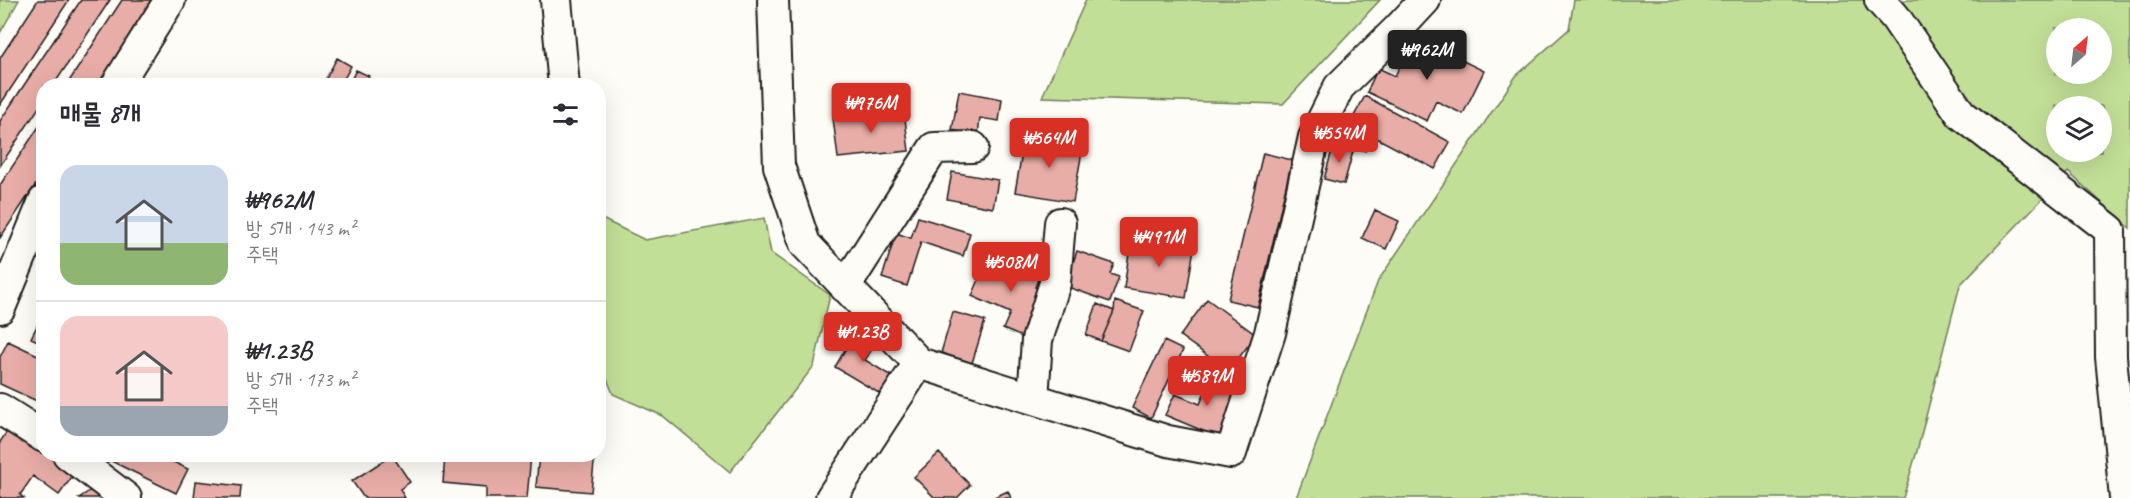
<!DOCTYPE html>
<html lang="ko">
<meta charset="utf-8">
<style>
:root{--surface:#fff;--page:#f2f2f3;--text:#2b2b33;--muted:#7c7c81;--line:#e1e1e2;--accent:#d93025}
body{margin:0;font-family:Caveat,"Poor Story",sans-serif;background:var(--page);color:var(--text);height:100vh;display:flex;flex-direction:column;font-size:22px;white-space:nowrap}
*{box-sizing:border-box;margin:0}
p{font-size:20px;color:var(--muted)}
.icon{flex:none;width:33px;height:33px;fill:none;stroke:currentColor;stroke-width:2;stroke-linecap:round;stroke-linejoin:round}
.map{position:relative;flex:1;overflow:hidden}
.sheet{position:absolute;left:36px;top:78px;width:570px;height:384px;display:flex;flex-direction:column;background:var(--surface);border-radius:24px;box-shadow:0 6px 24px #0002}
.sheet>*{flex:none}
.needle{width:39px;rotate:28deg}
.buttons{position:absolute;left:2046px;top:18px;display:grid;gap:12px}
.buttons a{display:grid;place-items:center;width:66px;height:66px;border-radius:50%;background:var(--surface);box-shadow:0 6px 24px #0002;font-size:30px}
.price{position:absolute;translate:-50% -51px;padding:0 14px;border-radius:6px;background:var(--accent);color:#fff;font-size:20px;line-height:39px;filter:drop-shadow(0 2px 3px #0008)}
.price::after{content:'';position:absolute;left:50%;top:36px;width:18px;height:14px;margin-left:-9px;background:inherit;clip-path:polygon(0 0,100% 0,50% 100%)}
.price.active{background:#222;color:#fff}
ul{padding:0;list-style:none}
li{display:flex;align-items:center;gap:18px;height:150px;padding:0 24px}
li+li{border-top:2px solid var(--line)}
li span{display:grid;place-items:center;flex:none;width:168px;height:120px;border-radius:18px;color:#555}
li>.icon{margin-inline-start:auto}
span .icon{width:72px;height:72px;fill:#fffc;stroke-width:1}
li b{font-size:26px}
h2{display:flex;justify-content:space-between;align-items:center;height:72px;padding:0 24px;font-size:26px}
.map>svg:first-child{display:block}
</style>
<div class="map">
<svg width="2130" height="498" viewBox="0 0 2130 498">
<rect width="100%" height="100%" fill="#fdfcf7"/>
<filter id="ink" filterUnits="userSpaceOnUse"><feTurbulence type="fractalNoise" baseFrequency=".0167" numOctaves="2"/><feDisplacementMap in="SourceGraphic" scale="12" xChannelSelector="R" yChannelSelector="G"/><feConvolveMatrix kernelMatrix="1 2 1 2 8 2 1 2 1" color-interpolation-filters="sRGB"/></filter>
<g filter="url(#ink)">
<path fill="#c2df97" stroke="#6f7e5a" stroke-width="1.5" fill-rule="evenodd" d="M0,0H19L0,33Z
M1086,0H1380L1283,104L1042,97Z
M1574,0H2130V228L2068,172L1960,285L1917,451L1903,498H1296L1378,281L1516,76L1569,29ZM2056,28H2102V74H2056ZM2056,106H2102V152H2056Z
M598,217L645,240L764,218L771,253L830,295L814,366L730,472L663,416L613,394L599,358Z"/>
<path fill="#e8ada6" stroke="#1c1c1c" stroke-width="1.5" d="M38,0H69L0,105V58Z
M81,0H110L53,86H44V100L0,166V121Z
M122,0H157L100,86H66Z
M1414,37L1484,71L1463,114L1436,101L1427,121L1367,92L1378,68L1395,76Z
M337,58L351,66L340,86H322Z
M356,70L369,76L364,86H348Z
M959,91L1002,99L999,121L980,118L978,135L952,130Z
M1365,96L1450,142L1435,169L1373,136L1365,151L1342,138Z
M904,111L909,151L838,158L833,118Z
M44,119V172L0,238V185Z
M1025,136L1083,146L1073,202L1015,192Z
M1334,143L1354,148L1344,184L1324,179Z
M1263,153L1292,160L1258,307L1228,300Z
M952,172L998,180L993,208L947,199Z
M1375,210L1399,221L1386,249L1362,238Z
M918,217L970,233L963,256L921,242L907,286L882,278L896,233L911,238Z
M1131,239L1194,248L1186,298L1124,288Z
M992,249L1007,256L1001,270L1013,275L1019,262L1041,272L1035,287L1046,292L1027,339L1003,329L1010,313L972,296Z
M1077,251L1114,264L1110,274L1119,277L1110,302L1065,286Z
M1207,299L1256,335L1229,371L1180,336Z
M1115,301L1144,311L1129,351L1101,341L1114,311Z
M1097,304L1114,311L1101,341L1086,335Z
M44,312V344L31,338Z
M953,312L985,321L972,363L941,353Z
M857,329L877,341L865,360L893,377L882,395L835,367Z
M8,341L44,358V393L39,402L0,384V357Z
M1164,341L1183,350L1151,418L1132,408Z
M1212,374L1241,387L1220,438L1165,415L1175,394L1200,404Z
M12,424L44,446V454H55L77,470L59,495L33,476L20,495L24,498H0V442Z
M939,453L970,485L957,498H935L914,477Z
M97,454H157L188,469L176,493Z
M445,454L531,455L527,498H486V487L443,483Z
M539,454H595L591,492L536,487Z
M392,455L410,482L400,489L405,498H364L352,481Z
M196,481L241,486L240,498H194Z
M91,490L106,498H79Z
M1008,491L1011,498H992Z"/>
<g fill="none" stroke-linecap="round" stroke-linejoin="round">
<defs>
<path id="minor" d="M556,0L564,86
M773,0L779,166L805,244L919,363
M1880,0L1895,17L1961,114L2110,230L2111,357L2125,498
M116,86L170,0
M845,287L934,148L973,147
M0,308L44,201
M1033,399L1037,340L1055,283L1060,223
M0,409L44,437
M68,454L126,498
M831,498L919,363L1168,441L1231,453L1270,333L1314,137L1339,87L1399,28L1425,0"/>
</defs>
<use href="#minor" stroke="#1c1c1c" stroke-width="34"/>
<use href="#minor" stroke="#fdfcf7" stroke-width="30"/>
</g>
</g>
</svg>
<div class="buttons">
<a><svg class="needle" viewBox="-14 -14 28 28"><path d="M0-13l5 13h-10z" fill="#e53935"/><path d="M0 13l5-13h-10z" fill="#7c7c81"/></svg></a>
<a><svg class="icon" aria-label="layers" viewBox="0 0 24 24"><path d="M12 4l9 5-9 5-9-5zM3 14l9 5 9-5"/></svg></a>
</div>
<b class="price active" style="left:1427px;top:81px">₩962M</b>
<b class="price" style="left:871px;top:134px">₩976M</b>
<b class="price" style="left:1339px;top:164px">₩554M</b>
<b class="price" style="left:1049px;top:169px">₩564M</b>
<b class="price" style="left:1159px;top:268px">₩491M</b>
<b class="price" style="left:1011px;top:293px">₩508M</b>
<b class="price" style="left:863px;top:363px">₩1.23B</b>
<b class="price" style="left:1207px;top:407px">₩589M</b>
<section class="sheet">
<h2>매물 8개<svg class="icon" aria-label="filters" viewBox="0 0 24 24"><path d="M4 7h16M4 17h16"/><circle cx="9" cy="7" r="2"/><circle cx="15" cy="17" r="2"/></svg></h2>
<ul>
<li><span style="background:linear-gradient(#c9d6e8 65%,#8fb573 0)"><svg class="icon" aria-label="home" viewBox="0 0 24 24"><path d="M3 11l9-7 9 7M6 9v11h12V9"/></svg></span><div><b>₩962M</b><p>방 5개 · 143 m²</p><p>주택</p></div></li>
<li><span style="background:linear-gradient(#f6c9c9 75%,#9aa5b1 0)"><svg class="icon" aria-label="home" viewBox="0 0 24 24"><path d="M3 11l9-7 9 7M6 9v11h12V9"/></svg></span><div><b>₩1.23B</b><p>방 5개 · 173 m²</p><p>주택</p></div></li>
</ul>
</section>
</div>
